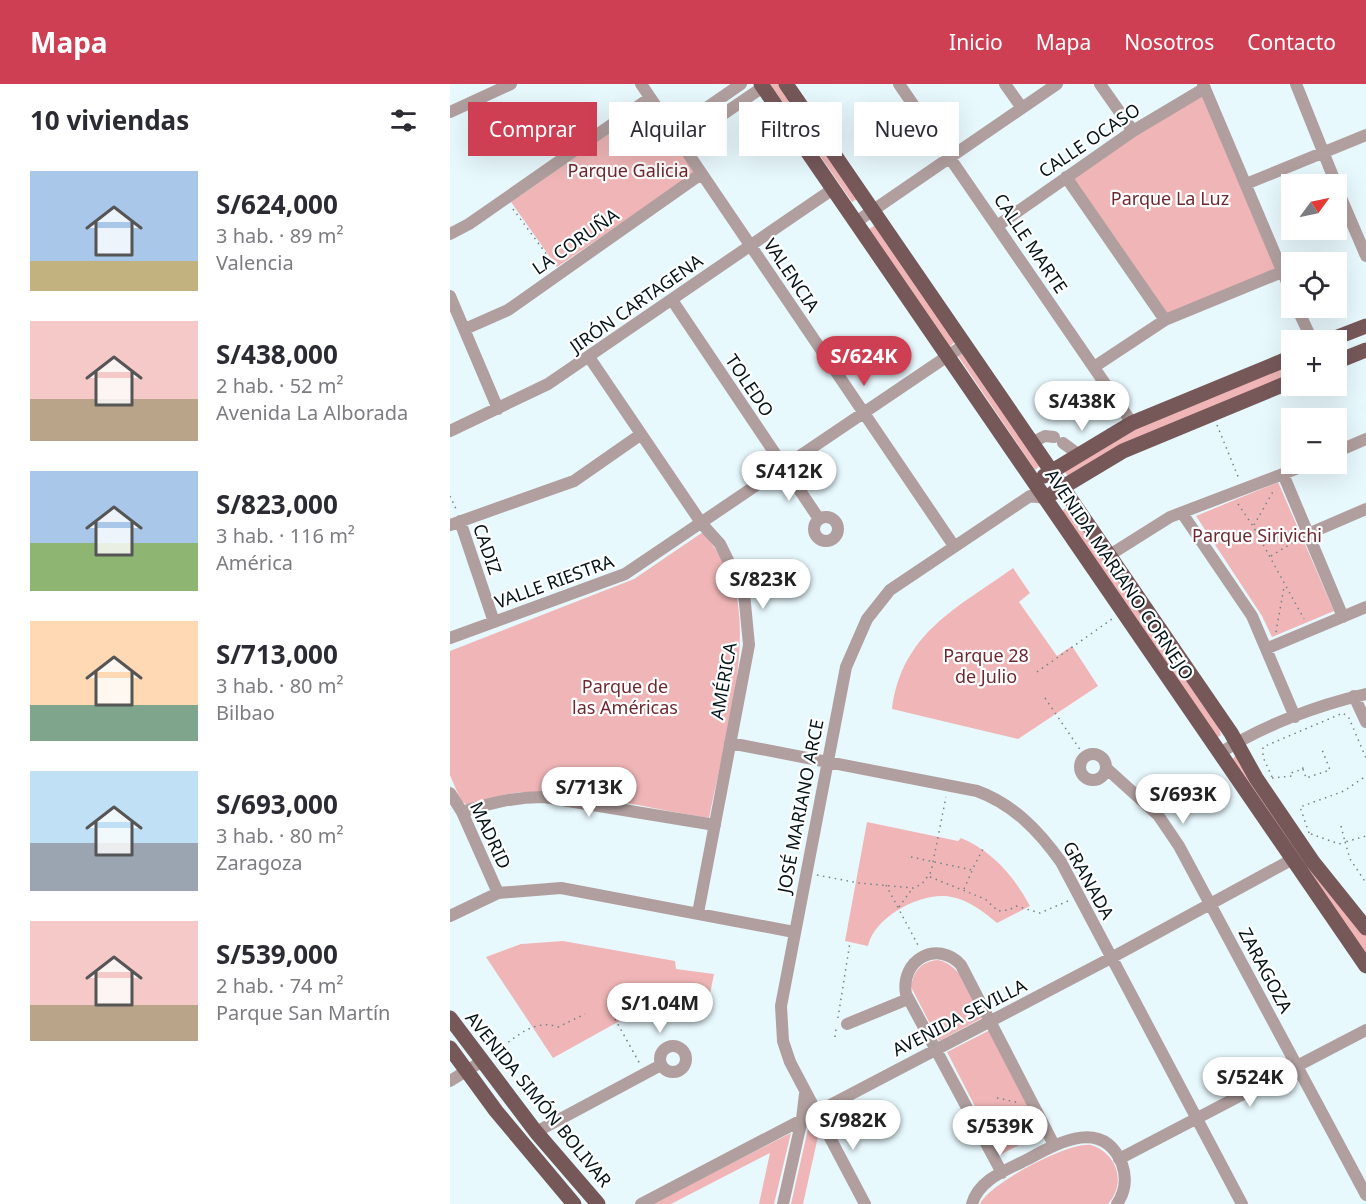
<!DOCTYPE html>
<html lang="es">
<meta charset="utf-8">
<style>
:root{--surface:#fff;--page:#f7f7f7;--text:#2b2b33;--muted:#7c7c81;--accent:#cf3f53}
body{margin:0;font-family:"Noto Sans",sans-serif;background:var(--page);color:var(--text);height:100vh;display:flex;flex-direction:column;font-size:22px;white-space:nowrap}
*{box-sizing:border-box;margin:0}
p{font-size:20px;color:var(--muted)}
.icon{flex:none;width:33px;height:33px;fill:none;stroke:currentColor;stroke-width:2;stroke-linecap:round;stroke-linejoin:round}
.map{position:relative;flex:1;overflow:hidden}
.panel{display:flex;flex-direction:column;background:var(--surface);width:450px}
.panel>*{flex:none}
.guide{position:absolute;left:18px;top:18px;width:570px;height:54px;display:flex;gap:12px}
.needle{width:39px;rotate:57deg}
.controls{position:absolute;left:831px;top:90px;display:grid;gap:12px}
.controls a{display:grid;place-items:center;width:66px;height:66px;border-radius:0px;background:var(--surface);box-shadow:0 6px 24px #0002;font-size:30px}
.price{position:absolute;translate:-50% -51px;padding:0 14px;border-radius:21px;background:#fff;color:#222;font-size:20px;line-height:39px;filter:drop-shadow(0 2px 3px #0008)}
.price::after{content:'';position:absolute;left:50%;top:36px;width:18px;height:14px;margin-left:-9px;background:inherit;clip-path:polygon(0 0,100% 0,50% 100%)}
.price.on{background:var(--accent);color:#fff}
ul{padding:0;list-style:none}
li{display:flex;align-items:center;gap:18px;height:150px;padding:0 30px}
li span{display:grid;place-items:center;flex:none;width:168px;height:120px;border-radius:0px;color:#555}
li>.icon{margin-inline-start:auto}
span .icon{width:72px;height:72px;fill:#fffc;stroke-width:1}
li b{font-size:26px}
h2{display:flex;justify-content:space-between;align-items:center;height:72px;padding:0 30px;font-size:26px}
.chip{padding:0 21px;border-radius:0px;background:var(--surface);box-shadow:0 6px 24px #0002;font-size:21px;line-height:54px}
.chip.on{background:var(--accent);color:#fff}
header{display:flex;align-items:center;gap:36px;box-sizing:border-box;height:84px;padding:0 30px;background:var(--accent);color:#fff}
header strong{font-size:28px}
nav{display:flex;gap:33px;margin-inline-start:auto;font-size:21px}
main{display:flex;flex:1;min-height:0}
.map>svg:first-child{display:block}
</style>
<header>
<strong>Mapa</strong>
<nav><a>Inicio</a><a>Mapa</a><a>Nosotros</a><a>Contacto</a></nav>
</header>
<main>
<section class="panel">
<h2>10 viviendas<svg class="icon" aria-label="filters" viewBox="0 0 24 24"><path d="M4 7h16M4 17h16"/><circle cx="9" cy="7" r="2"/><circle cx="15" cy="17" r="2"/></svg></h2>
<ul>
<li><span style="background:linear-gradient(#a9c7e8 75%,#c2b280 0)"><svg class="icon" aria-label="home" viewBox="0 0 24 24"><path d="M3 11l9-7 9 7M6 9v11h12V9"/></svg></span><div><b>S/624,000</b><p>3 hab. · 89 m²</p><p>Valencia</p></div></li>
<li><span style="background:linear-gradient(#f6c9c9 65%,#b9a48a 0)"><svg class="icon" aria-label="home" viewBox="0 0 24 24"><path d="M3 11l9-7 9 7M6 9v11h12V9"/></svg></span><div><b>S/438,000</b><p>2 hab. · 52 m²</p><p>Avenida La Alborada</p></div></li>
<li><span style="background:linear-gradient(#a9c7e8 60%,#8fb573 0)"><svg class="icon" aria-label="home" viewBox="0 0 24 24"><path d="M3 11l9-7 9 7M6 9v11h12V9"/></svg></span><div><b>S/823,000</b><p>3 hab. · 116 m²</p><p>América</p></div></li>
<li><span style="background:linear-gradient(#ffd9b3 70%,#7fa58c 0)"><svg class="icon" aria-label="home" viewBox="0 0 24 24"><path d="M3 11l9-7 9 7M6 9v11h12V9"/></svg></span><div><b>S/713,000</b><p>3 hab. · 80 m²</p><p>Bilbao</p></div></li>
<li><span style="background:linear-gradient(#bfe0f5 60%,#9aa5b1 0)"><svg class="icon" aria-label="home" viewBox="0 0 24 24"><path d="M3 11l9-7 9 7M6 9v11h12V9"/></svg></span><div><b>S/693,000</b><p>3 hab. · 80 m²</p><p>Zaragoza</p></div></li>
<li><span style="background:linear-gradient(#f6c9c9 70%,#b9a48a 0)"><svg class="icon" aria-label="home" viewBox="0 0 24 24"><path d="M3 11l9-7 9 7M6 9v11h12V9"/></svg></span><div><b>S/539,000</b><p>2 hab. · 74 m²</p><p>Parque San Martín</p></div></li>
</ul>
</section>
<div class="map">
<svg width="916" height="1120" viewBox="0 0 916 1120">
<rect width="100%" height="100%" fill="#e8f9fe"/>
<path fill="#f0b6b7" d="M320,0H334L412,112L402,118Z
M755,4L832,188L715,236L616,93Z
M199,22L245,89L107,183L61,118Z
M428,139L507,255L499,264L418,146Z
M516,267L593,379L585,386L508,272Z
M841,279V292L621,396L614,387L684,345Z
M828,398L884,527L822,553L812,532L746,432Z
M621,420L767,638L771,651L765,655L612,427Z
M253,448C264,463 275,477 282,495C305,560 272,666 259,734C200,725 139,708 80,708C59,708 37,715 17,721L11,717L0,691V567L184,495Z
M563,484L580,509L569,518L607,572L622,562L648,602L568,655L442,625C452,549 506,525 563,484Z
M786,671L916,852V873L782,676Z
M417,738L508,757L511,754C542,767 564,792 580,822L547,839C532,826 514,813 494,812C466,811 424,834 418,862L395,857Z
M113,857L225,877L226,885L264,890L258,920L213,918L193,924L103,974L36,873L71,860Z
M488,876C513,881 521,913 532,934L489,957L461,903C463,887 472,877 488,876Z
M540,946L592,1049L550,1071L497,968Z
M358,1045L369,1048L353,1120H341Z
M341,1049L324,1120H309L320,1069L221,1120H202Z
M641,1061C667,1069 677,1099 658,1120H530C540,1099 618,1058 641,1061Z"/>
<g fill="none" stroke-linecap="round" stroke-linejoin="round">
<path stroke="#728387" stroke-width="1.5" stroke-dasharray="1.5 4.5" stroke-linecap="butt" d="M63,125L103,179
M767,341L789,395
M0,412L7,427
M788,420L803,442L854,535
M804,441L824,406
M821,472L847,456
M826,548L834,503
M587,588L662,535
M595,614L635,673
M853,685L856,694L880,686L871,663
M822,693L813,673V663L893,629L899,634L916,674
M822,694L842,692L841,689L853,685L852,680
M891,742L895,758L916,752
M859,749L850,723L894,707L916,692
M861,750L889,760L895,758L900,775L916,799
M461,773L522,786L533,765
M367,791L409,799L463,804L472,800L481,788L496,713
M480,793L535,815L548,827L559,826L566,822L590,829L618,817
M436,801L469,863
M514,805L522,787
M449,823L462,805
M388,934L400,858
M165,935L190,980
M385,953L386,945
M44,969C64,955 83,934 108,943L135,930
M547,1014L570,1019"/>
<path stroke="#b19f9f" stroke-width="12" d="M191,0L504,462
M449,0L682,339
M555,0L572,24
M650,0L683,47
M753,0L842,210
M846,0L886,100
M0,28L61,0
M223,47L291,0
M231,59L313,3
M616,93L715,236
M796,100L916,51
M886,102L916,172
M406,138L607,0
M547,142L683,47L755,4
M0,150L19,140L200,14
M0,212L48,325
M222,216L369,435
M847,224L862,256
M15,245L58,226L251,90
M139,273L252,440L270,460L294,509L299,561L248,829
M644,283L715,236L832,188
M0,347L98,300L383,105
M581,359L595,352L604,353
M613,359L628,370
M886,368L916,355
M833,390L893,533
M732,429L802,532L845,633
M364 445a12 12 0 1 1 24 0a12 12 0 1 1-24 0Z
M10,437L44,538
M0,441L124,397L190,351
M858,450L916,425
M658,472L720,433L859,380
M0,554L175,490L514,261
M818,564L916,523
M904,612L916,638
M280,659L527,707C563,720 589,747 611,778L792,1120
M770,669C812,642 867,621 916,610
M630 683a13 13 0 1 1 26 0a13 13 0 1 1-26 0Z
M656,684L708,731L729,762L916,1111
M0,709L12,728L48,809
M12,728C40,719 64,713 94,713L265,741
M0,832L48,809L111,804L344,848
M397,940L458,915
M210 975a13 13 0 1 1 26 0a13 13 0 1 1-26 0Z
M0,997L31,978
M86,1048L211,981
M669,1075L916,946
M552,1089L456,910C450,876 487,855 511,881L604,1061
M191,1120L661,874L843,775
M333,1120L352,1035L355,1010
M415,1120L340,978L333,957L331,922L396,583L417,535L440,506L580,412L595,414
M522,1120C529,1095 557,1086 578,1075C608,1059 653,1033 672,1080C677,1094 675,1108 667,1120"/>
<path stroke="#765859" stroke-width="15" d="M311,0L916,882
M336,0L781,649L806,694L863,778L916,844
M880,256L916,242
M886,278L916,266
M594,392L682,339L842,273
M603,409L673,367L842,297
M0,934L86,1048L148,1120
M0,964L46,1027L124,1120"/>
</g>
<g text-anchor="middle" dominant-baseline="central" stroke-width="4.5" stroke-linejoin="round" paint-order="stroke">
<g font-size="18" fill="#041418" stroke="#fff">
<text transform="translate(639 56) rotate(-34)">CALLE OCASO</text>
<text transform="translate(125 157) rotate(-35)">LA CORUÑA</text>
<text transform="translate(581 159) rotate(56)">CALLE MARTE</text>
<text transform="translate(342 191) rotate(56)">VALENCIA</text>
<text transform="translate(186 219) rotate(-35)">JIRÓN CARTAGENA</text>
<text transform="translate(300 301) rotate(56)">TOLEDO</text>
<text transform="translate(38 465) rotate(71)">CADIZ</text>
<text transform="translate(670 490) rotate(56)">AVENIDA MARIANO CORNEJO</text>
<text transform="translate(104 497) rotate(-20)">VALLE RIESTRA</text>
<text transform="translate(273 597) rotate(-80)">AMÉRICA</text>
<text transform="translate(350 722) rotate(-79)">JOSÉ MARIANO ARCE</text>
<text transform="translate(41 751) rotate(65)">MADRID</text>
<text transform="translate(639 796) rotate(61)">GRANADA</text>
<text transform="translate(816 886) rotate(62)">ZARAGOZA</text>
<text transform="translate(509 933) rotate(-27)">AVENIDA SEVILLA</text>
<text transform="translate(89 1015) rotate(51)">AVENIDA SIMÓN BOLIVAR</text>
</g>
<g font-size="18" fill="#6e282f" stroke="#fff">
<text x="178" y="86">Parque Galicia</text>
<text x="720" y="114">Parque La Luz</text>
<text x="807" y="451">Parque Sirivichi</text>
<text x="536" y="571">Parque 28<tspan x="536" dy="21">de Julio</tspan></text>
<text x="175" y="602">Parque de<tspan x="175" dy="21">las Américas</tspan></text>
</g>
</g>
</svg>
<div class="controls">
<a><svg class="needle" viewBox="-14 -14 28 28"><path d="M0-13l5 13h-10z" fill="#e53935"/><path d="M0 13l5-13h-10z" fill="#7c7c81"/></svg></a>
<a><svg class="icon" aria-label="locate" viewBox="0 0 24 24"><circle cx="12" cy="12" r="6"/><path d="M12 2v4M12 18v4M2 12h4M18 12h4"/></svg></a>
<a>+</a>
<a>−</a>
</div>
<b class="price on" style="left:414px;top:303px">S/624K</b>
<b class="price" style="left:632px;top:348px">S/438K</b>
<b class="price" style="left:339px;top:418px">S/412K</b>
<b class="price" style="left:313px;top:526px">S/823K</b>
<b class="price" style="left:139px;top:734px">S/713K</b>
<b class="price" style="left:733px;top:741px">S/693K</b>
<b class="price" style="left:210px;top:950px">S/1.04M</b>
<b class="price" style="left:800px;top:1024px">S/524K</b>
<b class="price" style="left:403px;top:1067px">S/982K</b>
<b class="price" style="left:550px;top:1073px">S/539K</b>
<div class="guide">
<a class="chip on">Comprar</a>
<a class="chip">Alquilar</a>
<a class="chip">Filtros</a>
<a class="chip">Nuevo</a>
</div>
</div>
</main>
